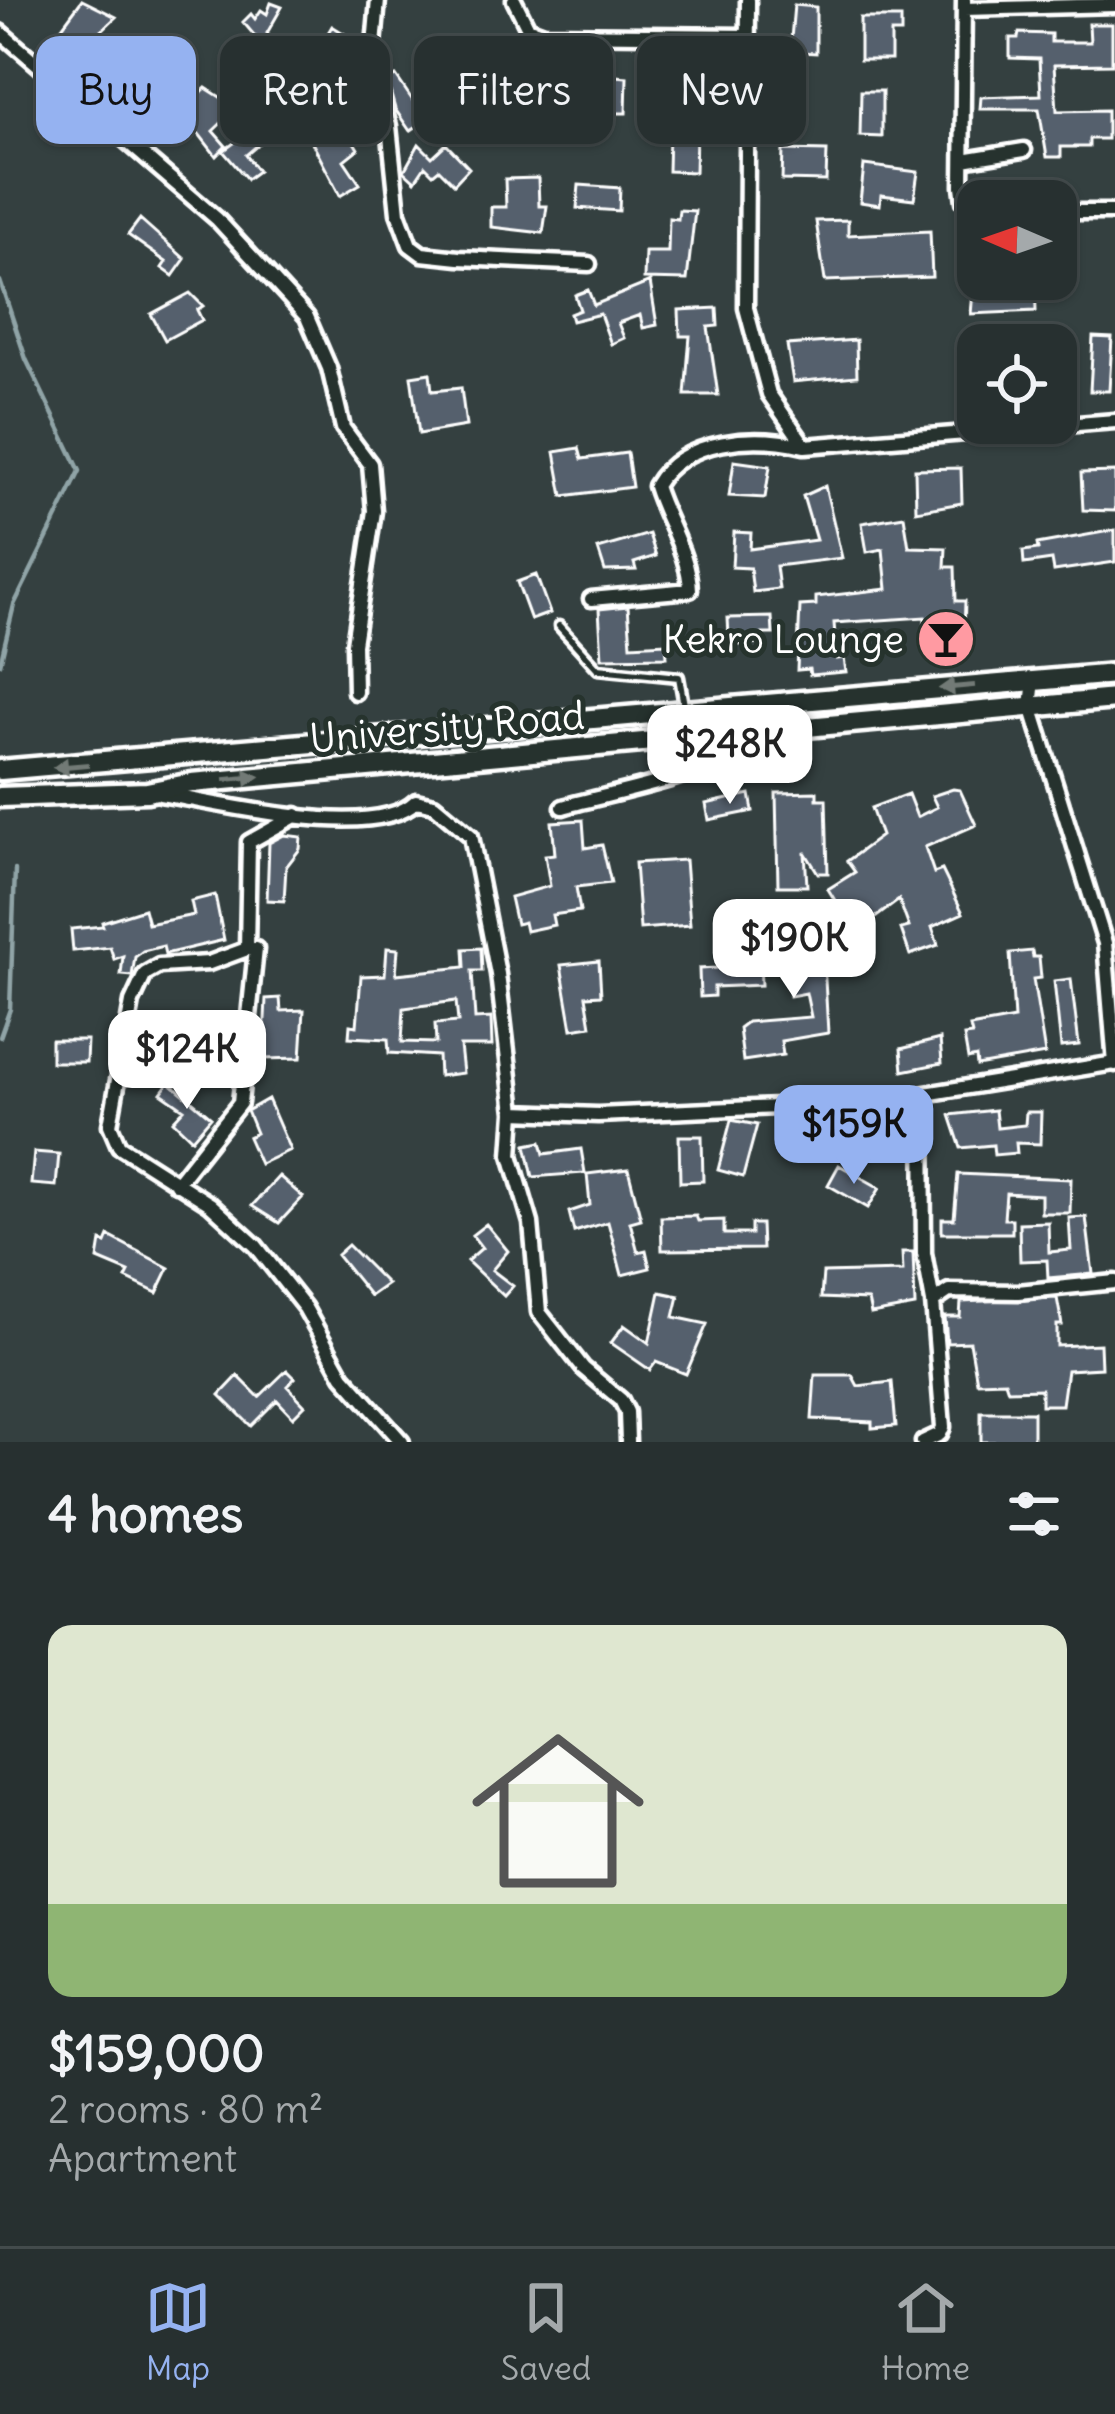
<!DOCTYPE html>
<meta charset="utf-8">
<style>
:root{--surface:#273030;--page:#333c3c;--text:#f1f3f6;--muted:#a4a9ab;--line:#434b4c;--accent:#95b2f1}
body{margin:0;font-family:Delius,sans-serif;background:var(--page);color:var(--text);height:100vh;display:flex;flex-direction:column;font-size:45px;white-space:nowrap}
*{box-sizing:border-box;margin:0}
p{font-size:39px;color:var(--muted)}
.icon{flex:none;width:66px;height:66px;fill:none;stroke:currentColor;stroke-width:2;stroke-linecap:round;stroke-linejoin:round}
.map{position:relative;height:1442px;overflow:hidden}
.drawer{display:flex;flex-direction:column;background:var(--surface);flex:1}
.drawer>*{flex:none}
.banner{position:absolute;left:36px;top:36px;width:1044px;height:108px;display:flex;gap:24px}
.needle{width:78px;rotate:272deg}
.buttons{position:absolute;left:957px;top:180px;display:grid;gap:24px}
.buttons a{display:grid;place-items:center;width:120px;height:120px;border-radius:24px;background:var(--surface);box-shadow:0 3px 9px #0004,0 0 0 3px var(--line);font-size:60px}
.price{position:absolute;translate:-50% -102px;padding:0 27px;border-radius:24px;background:#fff;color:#222;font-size:39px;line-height:78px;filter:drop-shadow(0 3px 6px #0008)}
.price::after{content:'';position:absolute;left:50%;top:72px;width:36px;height:27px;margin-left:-18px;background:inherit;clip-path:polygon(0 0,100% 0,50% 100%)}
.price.selected{background:var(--accent);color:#111}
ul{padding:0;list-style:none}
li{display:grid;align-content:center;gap:24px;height:636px;padding:0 48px}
li span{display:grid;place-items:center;height:372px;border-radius:24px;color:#555}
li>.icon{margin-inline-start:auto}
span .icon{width:216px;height:216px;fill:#fffc;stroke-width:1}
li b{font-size:51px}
h2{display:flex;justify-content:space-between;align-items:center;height:144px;padding:0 48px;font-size:51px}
.pill{padding:0 42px;border-radius:24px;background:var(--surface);box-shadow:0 3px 9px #0004,0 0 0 3px var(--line);font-size:42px;line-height:108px}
.pill.selected{background:var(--accent);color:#111}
.menu{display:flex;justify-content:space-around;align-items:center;height:168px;border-top:3px solid var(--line);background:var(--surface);font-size:33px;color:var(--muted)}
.menu a{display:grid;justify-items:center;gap:6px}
.menu .selected{color:var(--accent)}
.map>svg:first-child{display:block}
</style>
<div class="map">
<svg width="1115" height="1442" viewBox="0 0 1115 1442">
<rect width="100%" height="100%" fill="#344040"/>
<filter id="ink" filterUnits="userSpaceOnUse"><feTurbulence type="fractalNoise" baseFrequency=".00833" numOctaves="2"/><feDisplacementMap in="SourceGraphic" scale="24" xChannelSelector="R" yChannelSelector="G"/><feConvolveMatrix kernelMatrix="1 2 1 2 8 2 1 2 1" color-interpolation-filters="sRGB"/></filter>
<g filter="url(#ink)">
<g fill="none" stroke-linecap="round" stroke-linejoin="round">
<path stroke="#90a4a7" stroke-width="4.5" d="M0,281L26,359L80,471L14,605L0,664
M0,1037L10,1009L15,870"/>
</g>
<path fill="#55606d" stroke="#fff" stroke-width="3" fill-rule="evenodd" d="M82,0L116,17L82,49L62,27Z
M271,3L282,7L267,33L280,49L272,56L243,22L251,14L255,19L261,10L267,14Z
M794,5L816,7V53L784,51L785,39H791Z
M860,18H901V33H891V60H860Z
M1089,24H1112V64L1054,65L1057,111L1107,110V139H1089V147H1061V157H1047L1039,109H980L981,97L1041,95L1039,59L1010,58V38H1018L1019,33L1051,34V42H1090Z
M332,26L350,37L331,76L310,63Z
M455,49L470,63L444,93L426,77L443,51L449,56Z
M396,76L426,120L410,131L395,109L387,80Z
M615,76L627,77L626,113H592V132L551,135L550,100H562V83L614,81Z
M206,88L225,100L240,89L272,133L246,155L258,171L247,179L223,151L252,130L237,108L213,131L226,146L216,156L175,103L185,95L191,102Z
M861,91H882V137L860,136Z
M332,105L358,149L344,160L360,184L340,196L305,129Z
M669,132L696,133L695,172L668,171Z
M419,144L432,157L446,144L469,168L454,184L439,169L433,174L425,166L415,181L404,171Z
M783,150L827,151L826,181L782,180Z
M864,165L918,172L914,199L881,195L880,205L860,202Z
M538,178L539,206H547L543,233L491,227V207H506L505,179Z
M579,185L620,188L619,211L577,208Z
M679,210L695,211L687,280L644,279L645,252H668L669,218L678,219Z
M140,219L185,259L173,276L162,268L166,262L128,235Z
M848,220V235L930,231L932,277L825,281L816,221Z
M1006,279H1035L1036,311L971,314L974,281L1006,283Z
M650,282L657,325L643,328L640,315L618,323L624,338L611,344L600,314L572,321L570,314L580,310L575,295L588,290L594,305Z
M190,293L203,306L197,310L202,320L165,340L151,314Z
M717,308L718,326L708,327L718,395H685L690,336H680L679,310Z
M1093,337L1112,338L1109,391H1090Z
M856,340L857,376L793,382L787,345Z
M430,373L432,391L461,388L466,426L419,434L411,376Z
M579,448L582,459L627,453L632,487L563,496L555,452Z
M734,461L770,466L765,498L729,496Z
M961,468L962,503L916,511L915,469Z
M1115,472V511L1083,510L1081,473Z
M825,486L842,558L776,566L779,589L753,592L750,568L732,567L734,532L751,533L750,549L816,540L803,496Z
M904,516L909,547L946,548L945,567H955L956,601H965L964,634L925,633V617L834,623L837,659L844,658L846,672L810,675L809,669L797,670L800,606L816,605V597L887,589L883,549L867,552L862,523Z
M1115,530V562L1054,571L1052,560L1024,564L1023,551L1038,549L1037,544Z
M649,534L656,556L634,563L636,570L605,571L598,549Z
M536,575L550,613L531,620L517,582Z
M628,606L631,645L666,643L667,657L602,658L599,609Z
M772,617L773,634H763V644L737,645L736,636H729L728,618Z
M953,789L960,790L976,825L925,847L934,873L942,870L963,913L932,927L938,945L910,955L901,929L909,927L899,900L855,933L828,889L855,872L847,861L881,836L871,808L908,794L917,817L937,807L932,796Z
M817,792V799H826L828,873H818L805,852L807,886H778L776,793Z
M750,794L753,811L709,820L706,804Z
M583,820L585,848L602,845L611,883L576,887L580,911L552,915L554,925L526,931L524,922L516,924L510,897L550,886L545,855L555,854L552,822Z
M284,835L301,837L300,849L286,867L284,901L267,900L269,843Z
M685,860L690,925L640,929L635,863Z
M215,895L224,940L165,954L163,946L143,951L135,957L132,976L121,975L123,956L114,959L110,947L73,951L71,929L103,926L102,922L144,909L148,924L194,915L191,901Z
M820,938L821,946L838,944L840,958L824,961L828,1033L781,1041L783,1055L743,1061L739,1028L747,1022L811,1017L806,993L790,996L781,945Z
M387,948L398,949L396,974L465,967L464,949L481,948L482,971H472L475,1019L491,1018L492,1046H460L463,1073L439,1076L438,1056L389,1053L388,1039L349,1037L350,1025L357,1026L361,976L385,975ZM456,1001L458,1022L435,1024L436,1043L402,1042L404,1008Z
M1032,951L1033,957H1039L1041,978L1033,979L1045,1054L977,1066L976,1057L968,1059L964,1036L972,1035L970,1027L1014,1019L1010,953Z
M760,959L761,985L714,987V996L700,997L699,969L717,968L716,960Z
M599,961L601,995L586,996L591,1026L572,1029L561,965Z
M1071,979L1079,1045L1061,1047L1054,981Z
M280,998L281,1011L304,1010L301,1058L263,1059L266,999Z
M940,1039L942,1063L903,1071L901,1049Z
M51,1040H87L86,1062H51Z
M169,1082L211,1117L192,1139L173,1121L184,1109L161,1093Z
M268,1099L290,1150L260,1164L248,1137L256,1133L247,1111Z
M995,1110L997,1128L1025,1125L1026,1112H1041L1040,1144L1016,1143L1017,1153L994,1155L993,1145L961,1148L950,1115Z
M731,1120L757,1125L743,1177L718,1170Z
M679,1136H702L703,1181L680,1182Z
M541,1142L544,1154L581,1149L585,1173L533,1177L526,1145Z
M34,1152L59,1154L56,1186L31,1184Z
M839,1165L880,1188L868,1208L828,1185Z
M628,1169L641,1219L630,1222L638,1252L646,1250L650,1268L622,1275L608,1222L574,1232L569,1212L590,1205L587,1174Z
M958,1174L1071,1179L1070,1213H1041V1195L1006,1193L1004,1219H1012V1233H942V1219H954Z
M279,1176L303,1197L279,1223L252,1206Z
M696,1216L698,1221L724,1220V1234H751V1224H761L762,1249L662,1250L661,1217Z
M1086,1217L1093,1274L1048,1278L1047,1260L1020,1261L1019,1223L1048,1222L1049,1252L1071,1250L1069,1218Z
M486,1224L508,1251L492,1270L513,1286L504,1296L467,1261L482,1248L472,1235Z
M109,1236L169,1268L157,1293L126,1278L129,1272L98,1259L101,1241L106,1243Z
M348,1245L387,1284L370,1296L337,1255Z
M902,1252H913L915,1306L871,1314L868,1300L821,1298L823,1273L903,1271Z
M660,1292L679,1296L674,1317L707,1324L686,1374L656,1362L650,1370L611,1343L624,1325L649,1343Z
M1057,1298L1062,1325H1057V1346L1100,1344L1101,1368L1067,1370L1062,1405H1041V1389L1008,1390L1005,1381L977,1382L970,1342L947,1343L945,1317H960L961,1302Z
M287,1370L295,1378L287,1386L305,1405L293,1417L277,1400L251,1426L220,1395L238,1376L259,1397Z
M815,1375H852L858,1386L892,1382L896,1426L872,1428V1422L812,1419Z
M981,1412H1033V1442H981Z"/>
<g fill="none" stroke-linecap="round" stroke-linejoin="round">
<defs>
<path id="service" d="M559,626L598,669L679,677L684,705"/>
<path id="minor" d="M378,0L372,68L389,126L398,213L410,245L422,254L459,258L589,264
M514,0L528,28L544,34L748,36
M748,0L746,308L769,394L805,446L1115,421
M964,0L962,186L964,201L978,209
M964,9L1115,5
M0,32L217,219L307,317L329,368L343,428L370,464L374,511L354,644L355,692
M963,160L1024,150
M1056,212H1115
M591,599L690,590C689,553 666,522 655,486C684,437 756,435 804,446
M1034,680L1031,706L1105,943L1115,1064
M160,794C217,802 373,843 416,801L434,805L471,836L498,974L514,1112L598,1115L870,1103L1115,1063
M563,807C594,797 710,776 725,753C732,743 726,717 725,705
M247,949L209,963L159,966L145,974L132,1002L110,1125L119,1146L210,1204L256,1246L305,1308L343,1376L402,1442
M923,1096L924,1253L933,1302
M514,1112L511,1155L531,1223L539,1312L583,1368L621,1400L627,1412L628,1442
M176,1184L240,1103L256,949H247L249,842L297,815
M923,1442L940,1434L943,1427L933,1302L949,1291L1018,1292L1115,1282"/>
<path id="trunk" d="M0,770L1115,674
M0,797L147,792L192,783L1115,699"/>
</defs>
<use href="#service" stroke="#fff" stroke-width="15"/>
<use href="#minor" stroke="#fff" stroke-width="21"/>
<use href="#trunk" stroke="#fff" stroke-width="27"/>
<use href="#service" stroke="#26332d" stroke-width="6"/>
<use href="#minor" stroke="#26332d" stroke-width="12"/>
<use href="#trunk" stroke="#26332d" stroke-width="18"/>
</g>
<defs><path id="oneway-solid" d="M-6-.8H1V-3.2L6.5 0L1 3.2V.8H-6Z" transform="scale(3)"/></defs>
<g fill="#727a76">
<use href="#oneway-solid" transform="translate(957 687) rotate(175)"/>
<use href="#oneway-solid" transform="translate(71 766) rotate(175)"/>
<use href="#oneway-solid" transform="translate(242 778) rotate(-5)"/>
</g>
</g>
<defs>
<symbol id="bar-disc" viewBox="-11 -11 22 22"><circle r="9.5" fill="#ff9aa2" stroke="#26332d"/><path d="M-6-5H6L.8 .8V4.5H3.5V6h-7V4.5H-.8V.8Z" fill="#111"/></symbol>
</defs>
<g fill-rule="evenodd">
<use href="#bar-disc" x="913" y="606" width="66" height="66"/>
</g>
<g text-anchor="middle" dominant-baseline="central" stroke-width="10" stroke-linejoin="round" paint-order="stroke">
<g font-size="39" fill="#fff" stroke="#26332d" text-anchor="end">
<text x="904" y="639">Kekro Lounge</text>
</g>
<g font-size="39" fill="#fff" stroke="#26332d">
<text transform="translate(447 727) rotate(-5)">University Road</text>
</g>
</g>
</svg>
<div class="buttons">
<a><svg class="needle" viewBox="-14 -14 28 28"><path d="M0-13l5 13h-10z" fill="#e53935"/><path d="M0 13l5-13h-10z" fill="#a4a9ab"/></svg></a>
<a><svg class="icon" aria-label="locate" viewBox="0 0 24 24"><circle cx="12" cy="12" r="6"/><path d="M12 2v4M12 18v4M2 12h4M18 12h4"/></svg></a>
</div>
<b class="price" style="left:730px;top:807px">$248K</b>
<b class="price" style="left:794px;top:1001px">$190K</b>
<b class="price" style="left:187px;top:1112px">$124K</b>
<b class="price selected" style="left:854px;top:1187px">$159K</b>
<div class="banner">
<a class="pill selected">Buy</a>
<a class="pill">Rent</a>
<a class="pill">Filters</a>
<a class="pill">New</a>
</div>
</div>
<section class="drawer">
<h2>4 homes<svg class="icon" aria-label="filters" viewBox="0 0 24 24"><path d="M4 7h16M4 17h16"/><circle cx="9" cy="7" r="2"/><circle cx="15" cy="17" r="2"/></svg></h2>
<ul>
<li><span style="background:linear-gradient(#dfe7d0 75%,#8fb573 0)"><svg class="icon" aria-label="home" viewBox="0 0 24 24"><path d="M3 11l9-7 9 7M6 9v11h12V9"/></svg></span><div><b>$159,000</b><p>2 rooms · 80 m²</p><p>Apartment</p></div></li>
</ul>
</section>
<nav class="menu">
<a class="selected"><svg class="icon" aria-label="map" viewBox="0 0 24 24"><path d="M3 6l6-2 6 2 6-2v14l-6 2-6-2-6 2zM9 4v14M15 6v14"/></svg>Map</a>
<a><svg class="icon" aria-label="saved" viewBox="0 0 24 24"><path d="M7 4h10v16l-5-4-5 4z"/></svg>Saved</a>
<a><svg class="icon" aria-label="home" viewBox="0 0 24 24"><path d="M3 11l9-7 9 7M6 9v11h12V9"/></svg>Home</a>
</nav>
